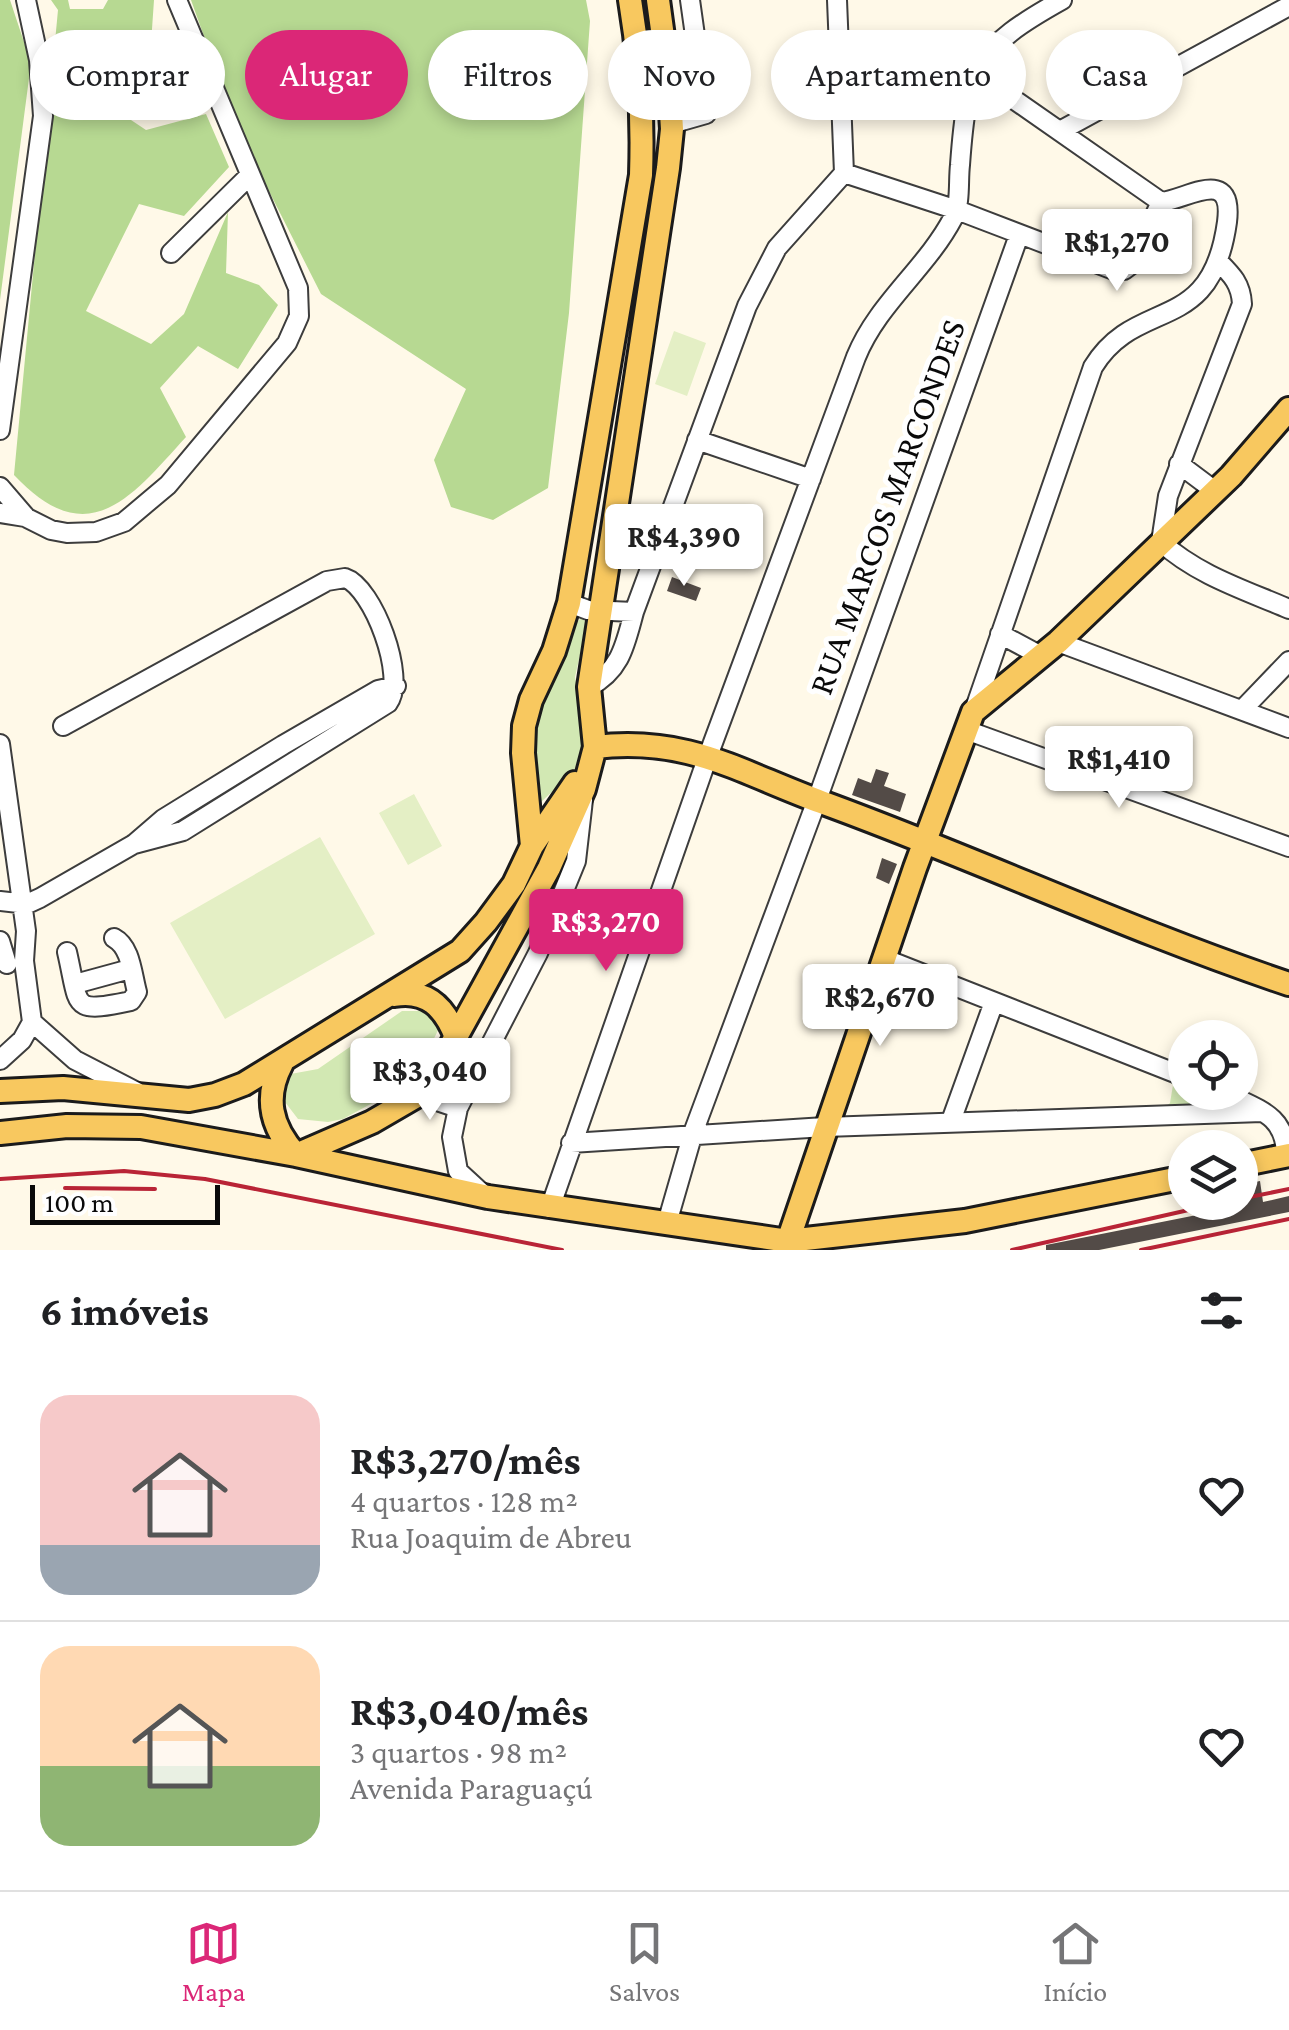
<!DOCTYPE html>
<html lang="pt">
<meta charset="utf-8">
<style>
:root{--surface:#fff;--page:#f2f2f2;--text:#202124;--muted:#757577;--line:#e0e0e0;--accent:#db2777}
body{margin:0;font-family:"Crimson Pro",serif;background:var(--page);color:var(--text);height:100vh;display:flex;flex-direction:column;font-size:38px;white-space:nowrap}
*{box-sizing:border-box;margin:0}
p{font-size:32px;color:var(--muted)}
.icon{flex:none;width:55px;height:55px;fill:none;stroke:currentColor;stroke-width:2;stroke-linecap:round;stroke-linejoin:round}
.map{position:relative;height:1250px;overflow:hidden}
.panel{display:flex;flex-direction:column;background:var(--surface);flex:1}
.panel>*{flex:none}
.banner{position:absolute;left:30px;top:30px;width:1230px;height:90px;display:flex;gap:20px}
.tools{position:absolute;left:1168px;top:1020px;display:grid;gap:20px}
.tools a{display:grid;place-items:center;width:90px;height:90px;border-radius:50%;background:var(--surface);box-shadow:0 5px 15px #0003;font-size:50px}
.scale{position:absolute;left:30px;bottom:25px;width:190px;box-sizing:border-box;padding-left:10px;border:5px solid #0a0a0a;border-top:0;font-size:28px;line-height:35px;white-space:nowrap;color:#0a0a0a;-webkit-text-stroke:8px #fff;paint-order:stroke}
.price{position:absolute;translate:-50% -85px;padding:0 22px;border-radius:10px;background:#fff;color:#222;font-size:32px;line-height:65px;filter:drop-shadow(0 2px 5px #0008)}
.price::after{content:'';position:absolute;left:50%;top:60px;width:30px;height:22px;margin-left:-15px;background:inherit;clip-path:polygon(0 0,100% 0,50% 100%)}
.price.selected{background:var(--accent);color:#fff}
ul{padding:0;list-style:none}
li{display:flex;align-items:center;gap:30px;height:250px;padding:0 40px}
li+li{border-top:2px solid var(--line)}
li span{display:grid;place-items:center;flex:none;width:280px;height:200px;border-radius:30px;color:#555}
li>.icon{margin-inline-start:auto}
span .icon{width:120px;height:120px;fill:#fffc;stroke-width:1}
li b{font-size:42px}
h2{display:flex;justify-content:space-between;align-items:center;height:120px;padding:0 40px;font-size:42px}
.tag{padding:0 35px;border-radius:45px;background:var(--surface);box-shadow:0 5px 15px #0003;font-size:35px;line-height:90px}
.tag.selected{background:var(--accent);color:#fff}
.menu{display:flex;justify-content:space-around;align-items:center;height:140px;border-top:2px solid var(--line);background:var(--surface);font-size:28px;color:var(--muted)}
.menu a{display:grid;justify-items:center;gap:5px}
.menu .selected{color:var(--accent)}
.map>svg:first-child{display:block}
</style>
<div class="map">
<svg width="1289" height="1250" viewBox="0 0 1289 1250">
<rect width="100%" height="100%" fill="#fff9e8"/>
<path fill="#d2e8b3" d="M582,617L587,624L575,677L586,734L583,756L571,774L540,803C515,740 556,680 576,623Z
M402,1011H429L439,1028L423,1062L389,1094L343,1119L328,1122L298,1119L285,1102V1075L318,1069Z
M1166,1078L1185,1083V1092L1214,1093L1227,1097L1226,1108L1162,1110L1170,1103L1173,1085Z"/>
<path fill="#b7d992" d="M0,0H10L31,63L0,300Z
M51,0H68L70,9H103L108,0H154L150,58L125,77L122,114L146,130L206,114L229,167L184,216L139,204L86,311L151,344L184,314L228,212L226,273L259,285L278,305L238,369L198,346L160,388L186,437C132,496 89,555 14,475L58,10Z
M191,0H586L590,21L569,313L548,488L493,520L451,507L434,460L466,389L321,294L236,126Z"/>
<path fill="#e4efc5" d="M674,331L706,343L687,396L655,384Z
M414,794L442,846L408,865L379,813Z
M320,837L375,934L225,1019L170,923Z"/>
<path fill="#534b47" d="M672,577L701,588L696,601L667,591Z
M876,769L889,773L884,786L906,794L900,812L852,795L858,778L871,783Z
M882,858L897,864L889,884L876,878Z
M1260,1181L1263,1202L1289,1196V1212L1099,1250H1046V1245L1217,1211L1216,1202H1240V1185Z"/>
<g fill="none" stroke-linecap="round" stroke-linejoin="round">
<defs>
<path id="minor" d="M976,73L1161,202
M158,102L211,86
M671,124L706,114L690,0
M1060,131L1289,6
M844,173L957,210L1114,270H1124L1132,264L1161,202
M171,253L249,176
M1219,262C1232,275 1241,284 1242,304L1168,496L1161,542C1197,575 1245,590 1289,609
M0,430L43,116L39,60L26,0
M697,440L811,479
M1179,464L1215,491
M0,487L25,516
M0,513L25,517L51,530L67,533L96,532L124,522L168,485L287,343L299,316L298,288L177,0
M569,603L588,610L634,612
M1000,634L1041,656
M1058,642L1289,728
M589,687C621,670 625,645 634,612L747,306L777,248L844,173L837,0
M1242,710L1289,661
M974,711L1093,367C1137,295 1211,338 1227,222C1234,165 1186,200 1161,202
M63,726L327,581L345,578C373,587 407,678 388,703L183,831L134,844
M966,730L1289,847
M0,744L26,931L24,961L32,1022L75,1060L137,1092
M0,901L27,904L40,898L134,844L163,819L283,745L378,690L396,686
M0,941L7,964
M67,952C80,1008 70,1014 131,1001L137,992C132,974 131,947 114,938
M883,958L1185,1077
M75,984L130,969
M0,1060L22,1040L32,1022
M425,1089L440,1102L458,1108
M1224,1092C1256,1109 1286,1114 1286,1155
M951,1121L994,1002
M571,1143L825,1127L1262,1112
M483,1194L458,1171L452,1137L458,1108L538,953L565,888L576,861L583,800
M550,1208L708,756L856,357C878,303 926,269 953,218C961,203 958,182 960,165C967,67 976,48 1062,0
M667,1223L693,1133L817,800L1019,235"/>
<path id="major" d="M595,747C688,736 739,772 821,802C978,859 1130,931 1289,984
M532,846L575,783
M394,995C427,989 445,1008 456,1037
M282,1063C264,1097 270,1126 296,1155L488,1197L788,1241L965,1221L1185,1177
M0,1091L63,1088L189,1100L215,1095L244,1084L460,951L486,922L514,884L532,846L523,753L524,726L531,700L554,651L569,603L641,175C643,115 640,59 630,0
M0,1133L67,1126L141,1127L296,1155L372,1122L415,1097L425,1089L456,1037L549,868L584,789L595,747L589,687L668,168L672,129L669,81L658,0
M1240,1165L1289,1155
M788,1241L915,868L973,712L1058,642L1231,476L1289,409"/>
</defs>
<use href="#minor" stroke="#3d3d3d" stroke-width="22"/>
<use href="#major" stroke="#1b1b1b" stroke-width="28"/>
<use href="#minor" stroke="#fff" stroke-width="18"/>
<use href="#major" stroke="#f8c85f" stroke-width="22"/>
<path stroke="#b92436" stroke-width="4" d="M0,1179L124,1171L205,1179L562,1250
M65,1188L155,1189
M1240,1199L1289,1189
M1012,1250L1224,1202
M1141,1250L1289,1219"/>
</g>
<g text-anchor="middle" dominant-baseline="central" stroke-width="10" stroke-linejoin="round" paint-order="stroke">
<g font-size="35" fill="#0a0a0a" stroke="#fff">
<text transform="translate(887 507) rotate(-70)">RUA MARCOS MARCONDES</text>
</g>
</g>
</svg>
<div class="tools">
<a><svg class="icon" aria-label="locate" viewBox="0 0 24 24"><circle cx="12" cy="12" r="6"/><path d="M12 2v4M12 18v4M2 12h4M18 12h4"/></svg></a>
<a><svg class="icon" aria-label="layers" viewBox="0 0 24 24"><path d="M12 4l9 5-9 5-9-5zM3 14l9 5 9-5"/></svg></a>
</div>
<div class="scale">100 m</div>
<b class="price" style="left:1117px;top:294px">R$1,270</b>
<b class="price" style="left:684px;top:589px">R$4,390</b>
<b class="price" style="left:1119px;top:811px">R$1,410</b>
<b class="price selected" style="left:606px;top:974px">R$3,270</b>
<b class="price" style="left:880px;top:1049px">R$2,670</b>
<b class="price" style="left:430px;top:1123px">R$3,040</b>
<div class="banner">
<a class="tag">Comprar</a>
<a class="tag selected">Alugar</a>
<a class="tag">Filtros</a>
<a class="tag">Novo</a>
<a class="tag">Apartamento</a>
<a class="tag">Casa</a>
</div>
</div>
<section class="panel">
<h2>6 imóveis<svg class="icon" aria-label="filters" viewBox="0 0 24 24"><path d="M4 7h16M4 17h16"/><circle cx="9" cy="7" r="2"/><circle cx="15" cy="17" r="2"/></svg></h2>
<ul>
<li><span style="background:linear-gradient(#f6c9c9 75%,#9aa5b1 0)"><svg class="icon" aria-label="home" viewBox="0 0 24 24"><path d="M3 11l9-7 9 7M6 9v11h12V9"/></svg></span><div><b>R$3,270/mês</b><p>4 quartos · 128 m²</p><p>Rua Joaquim de Abreu</p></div><svg class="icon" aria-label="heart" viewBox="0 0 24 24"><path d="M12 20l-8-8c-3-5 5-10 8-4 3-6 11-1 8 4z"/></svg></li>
<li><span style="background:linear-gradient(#ffd9b3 60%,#8fb573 0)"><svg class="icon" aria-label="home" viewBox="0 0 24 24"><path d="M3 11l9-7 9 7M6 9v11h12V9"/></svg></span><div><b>R$3,040/mês</b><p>3 quartos · 98 m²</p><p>Avenida Paraguaçú</p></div><svg class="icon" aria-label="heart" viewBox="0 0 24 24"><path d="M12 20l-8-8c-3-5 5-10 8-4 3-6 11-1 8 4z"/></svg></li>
</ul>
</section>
<nav class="menu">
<a class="selected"><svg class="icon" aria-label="map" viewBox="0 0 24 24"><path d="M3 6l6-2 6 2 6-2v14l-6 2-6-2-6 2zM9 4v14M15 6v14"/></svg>Mapa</a>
<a><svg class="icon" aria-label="saved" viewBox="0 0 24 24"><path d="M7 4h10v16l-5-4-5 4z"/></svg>Salvos</a>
<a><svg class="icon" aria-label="home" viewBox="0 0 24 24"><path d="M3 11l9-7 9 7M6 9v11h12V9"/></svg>Início</a>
</nav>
